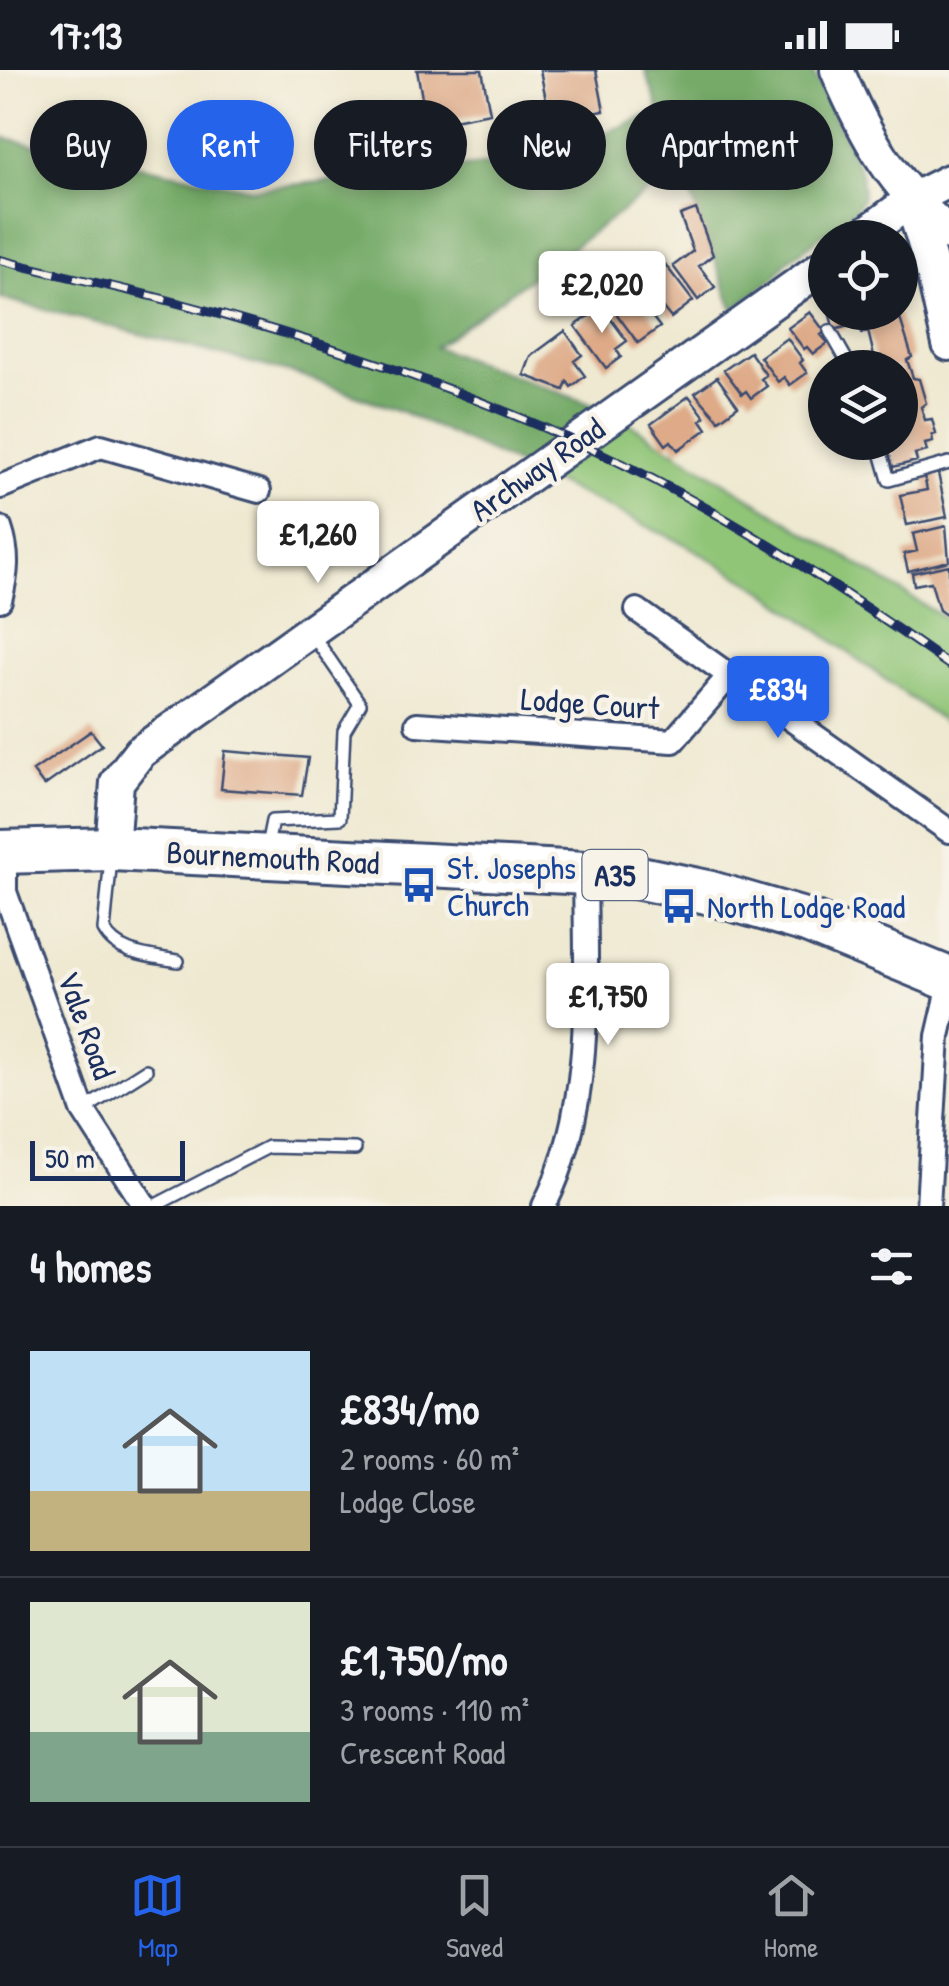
<!DOCTYPE html>
<meta charset="utf-8">
<style>
:root{--surface:#171b24;--page:#20242c;--text:#f1f3f6;--muted:#9ea1a6;--line:#363941;--accent:#2563eb}
body{margin:0;font-family:"Patrick Hand",sans-serif;background:var(--page);color:var(--text);height:100vh;display:flex;flex-direction:column;font-size:38px;white-space:nowrap}
*{box-sizing:border-box;margin:0}
p{font-size:32px;color:var(--muted)}
.icon{flex:none;width:55px;height:55px;fill:none;stroke:currentColor;stroke-width:2;stroke-linecap:round;stroke-linejoin:round}
.map{position:relative;height:1136px;overflow:hidden}
.drawer{display:flex;flex-direction:column;background:var(--surface);flex:1}
.drawer>*{flex:none}
.hud{position:absolute;left:30px;top:30px;width:890px;height:90px;display:flex;gap:20px}
.fabs{position:absolute;left:808px;top:150px;display:grid;gap:20px}
.fabs a{display:grid;place-items:center;width:110px;height:110px;border-radius:50%;background:var(--surface);box-shadow:0 5px 15px #0003;font-size:50px}
.scale{position:absolute;left:30px;bottom:25px;width:155px;box-sizing:border-box;padding-left:10px;border:5px solid #1b2f5e;border-top:0;font-size:28px;line-height:35px;white-space:nowrap;color:#1b2f5e;-webkit-text-stroke:8px #f7f3e8;paint-order:stroke}
.price{position:absolute;translate:-50% -85px;padding:0 22px;border-radius:10px;background:#fff;color:#222;font-size:32px;line-height:65px;filter:drop-shadow(0 2px 5px #0008)}
.price::after{content:'';position:absolute;left:50%;top:60px;width:30px;height:22px;margin-left:-15px;background:inherit;clip-path:polygon(0 0,100% 0,50% 100%)}
.price.on{background:var(--accent);color:#fff}
ul{padding:0;list-style:none}
li{display:flex;align-items:center;gap:30px;height:250px;padding:0 30px}
li+li{border-top:2px solid var(--line)}
li span{display:grid;place-items:center;flex:none;width:280px;height:200px;border-radius:0px;color:#555}
li>.icon{margin-inline-start:auto}
span .icon{width:120px;height:120px;fill:#fffc;stroke-width:1}
li b{font-size:42px}
h2{display:flex;justify-content:space-between;align-items:center;height:120px;padding:0 30px;font-size:42px}
.pill{padding:0 35px;border-radius:45px;background:var(--surface);box-shadow:0 5px 15px #0003;font-size:35px;line-height:90px}
.pill.on{background:var(--accent);color:#fff}
.status{display:flex;justify-content:space-between;align-items:center;height:70px;padding:0 50px;background:var(--surface);direction:ltr}
.status svg{height:28px;fill:currentColor}
.tabs{display:flex;justify-content:space-around;align-items:center;height:140px;border-top:2px solid var(--line);background:var(--surface);font-size:28px;color:var(--muted)}
.tabs a{display:grid;justify-items:center;gap:5px}
.tabs .on{color:var(--accent)}
.map>svg:first-child{display:block}
</style>
<div class="status"><b>17:13</b><svg viewBox="0 0 49 12"><path d="M0 12V9h3v3zM5 12V6h3v6zM10 12V3h3v9zM15 12V0h3v12zM26 1h20v11H26zM47 4h2v5h-2z"/></svg></div>
<div class="map">
<svg width="949" height="1136" viewBox="0 0 949 1136">
<rect width="100%" height="100%" fill="#f7f3e8"/>
<filter id="ink" filterUnits="userSpaceOnUse"><feTurbulence type="fractalNoise" baseFrequency=".01" numOctaves="2"/><feDisplacementMap in="SourceGraphic" scale="20" xChannelSelector="R" yChannelSelector="G"/><feConvolveMatrix kernelMatrix="1 2 1 2 8 2 1 2 1" color-interpolation-filters="sRGB"/></filter>
<filter id="wash" filterUnits="userSpaceOnUse"><feTurbulence type="fractalNoise" baseFrequency=".0048" numOctaves="4" result="noise"/><feDisplacementMap in="SourceGraphic" scale="40" xChannelSelector="R" yChannelSelector="G"/><feGaussianBlur stdDeviation="2.25" result="paint"/><feColorMatrix in="noise" values="0 0 0 0 0 0 0 0 0 0 0 0 0 0 0 0 0 1.4 0 .05"/><feComposite in="paint" operator="in"/></filter>
<g filter="url(#wash)">
<rect width="100%" height="100%" fill="#efe9d1"/>
<path fill="#90c577" stroke="#567a6a" stroke-width="2.5" d="M626,351L949,551V656L763,520L685,474L533,402Z"/>
<path fill="#74aa68" stroke="#486c63" stroke-width="2.5" d="M645,0H812L861,103L863,127L854,142L786,192L777,206L733,239L681,98L435,277L601,338L533,402L403,342L300,305L0,228V67L252,119L533,90L660,42Z"/>
<g id="blocks">
<path fill="#deaa88" d="M417,0H482L490,43L427,55Z
M540,0H596L604,41L576,46L574,34L548,39Z
M696,139L713,185L699,196L715,217L698,230L673,196L693,181L680,145Z
M661,189L693,231L671,248L654,227L646,233L624,203L638,192L645,201Z
M628,215L660,257L638,273L607,231Z
M602,237L627,271L616,279L621,287L606,298L575,256Z
M810,242L825,262L821,265L828,273L813,284L807,277L804,279L788,258Z
M829,242H898L912,287L907,290L913,308L919,309L926,333L921,337L925,350L932,349L936,364L932,365L933,372L925,374L927,381L915,384L917,391L893,397L889,382L893,381L891,372H900V298H877L868,261L862,263L860,253L834,260Z
M565,261L582,285L574,291L585,306L571,317L567,311L564,320L524,305L531,286Z
M787,268L803,290L800,293L807,303L790,315L784,307L778,312L760,287Z
M750,282L766,305L761,309L767,316L751,328L746,321L742,324L724,300Z
M717,307L738,336L719,350L695,323Z
M689,326L705,347L701,350L707,359L678,380L671,371L666,375L651,354Z
M938,403L947,447L907,455L900,425L927,420L924,406Z
M946,456L949,491L908,501L904,484L917,481L913,464Z
M949,495V547L939,540L931,512L914,515L912,503Z
M91,661L102,675L44,716L33,701Z
M225,681L308,688L302,725L221,719Z"/>
</g>
</g>
<g filter="url(#ink)">
<use href="#blocks" fill-opacity="0" stroke="#3b4b6f" stroke-width="2.5"/>
<g fill="none" stroke-linecap="round" stroke-linejoin="round">
<defs>
<path id="lane" d="M830,261L851,298
M878,372L889,410L949,393
M267,776L272,751L340,748L344,661L360,634L312,564
M111,788L104,860C118,886 153,886 178,891
M83,1040L146,1000
M154,1136L268,1077L355,1079"/>
<path id="street" d="M0,417L101,376L259,421
M0,458C9,484 7,504 0,530
M637,540L949,761
M417,654L673,671L730,605
M5,782V822L83,1040L145,1136
M544,1136C594,1038 586,910 585,803
M928,1136L938,966L949,919"/>
<path id="secondary" d="M837,0C867,70 892,113 949,164
M911,130L932,198L949,274
M860,168L911,130L949,111
M112,779L117,712L140,682L825,195"/>
<path id="highway" d="M0,782L112,779L626,805L707,822L807,851L949,909"/>
</defs>
<use href="#lane" stroke="#3b4b6f" stroke-width="16"/>
<use href="#street" stroke="#3b4b6f" stroke-width="28"/>
<use href="#secondary" stroke="#3b4b6f" stroke-width="38"/>
<use href="#highway" stroke="#3b4b6f" stroke-width="48"/>
<use href="#lane" stroke="#fff" stroke-width="11"/>
<use href="#street" stroke="#fff" stroke-width="22"/>
<use href="#secondary" stroke="#fff" stroke-width="32"/>
<use href="#highway" stroke="#fff" stroke-width="42"/>
<defs>
<path id="rail" d="M0,190C54,204 109,215 163,229C306,266 451,315 585,376C714,435 834,514 949,595"/>
</defs>
<use href="#rail" stroke="#1b2f5e" stroke-width="10"/>
<use href="#rail" stroke="#f7f3e8" stroke-width="6" stroke-dasharray="19" stroke-linecap="butt"/>
</g>
</g>
<defs>
<symbol id="bus-bare" viewBox="-9 -9 18 18"><path d="M-5-6H5V4H4V6H2V4H-2V6H-4V4H-5ZM-3.5-4V0h7V-4ZM-3.5 1.2v1.5H-2V1.2ZM2 1.2v1.5H3.5V1.2Z" fill="#1a4fb4" stroke="#f7f3e8" stroke-width="2.5" paint-order="stroke"/></symbol>
</defs>
<g fill-rule="evenodd">
<use href="#bus-bare" x="394" y="790" width="50" height="50"/>
<use href="#bus-bare" x="654" y="811" width="50" height="50"/>
</g>
<g text-anchor="middle" dominant-baseline="central" stroke-width="9" stroke-linejoin="round" paint-order="stroke">
<rect fill="#f7f3e8" stroke="#5d6a87" stroke-width="2.5" x="582.5" y="780" width="65" height="50" rx="8"/>
<g font-size="30" font-weight="bold" fill="#1b2f5e">
<text x="615" y="805">A35</text>
</g>
<g font-size="32" fill="#1b2f5e" stroke="#f7f3e8">
<text transform="translate(537 399) rotate(-35)">Archway Road</text>
<text transform="translate(590 633) rotate(4)">Lodge Court</text>
<text transform="translate(273 787) rotate(3)">Bournemouth Road</text>
<text transform="translate(87 955) rotate(70)">Vale Road</text>
</g>
<g font-size="32" fill="#164399" stroke="#f7f3e8" text-anchor="start">
<text x="447" y="797">St. Josephs<tspan x="447" dy="37">Church</tspan></text>
<text x="707" y="836">North Lodge Road</text>
</g>
</g>
</svg>
<div class="fabs">
<a><svg class="icon" aria-label="locate" viewBox="0 0 24 24"><circle cx="12" cy="12" r="6"/><path d="M12 2v4M12 18v4M2 12h4M18 12h4"/></svg></a>
<a><svg class="icon" aria-label="layers" viewBox="0 0 24 24"><path d="M12 4l9 5-9 5-9-5zM3 14l9 5 9-5"/></svg></a>
</div>
<div class="scale">50 m</div>
<b class="price" style="left:602px;top:266px">£2,020</b>
<b class="price" style="left:318px;top:516px">£1,260</b>
<b class="price on" style="left:778px;top:671px">£834</b>
<b class="price" style="left:608px;top:978px">£1,750</b>
<div class="hud">
<a class="pill">Buy</a>
<a class="pill on">Rent</a>
<a class="pill">Filters</a>
<a class="pill">New</a>
<a class="pill">Apartment</a>
</div>
</div>
<section class="drawer">
<h2>4 homes<svg class="icon" aria-label="filters" viewBox="0 0 24 24"><path d="M4 7h16M4 17h16"/><circle cx="9" cy="7" r="2"/><circle cx="15" cy="17" r="2"/></svg></h2>
<ul>
<li><span style="background:linear-gradient(#bfe0f5 70%,#c2b280 0)"><svg class="icon" aria-label="home" viewBox="0 0 24 24"><path d="M3 11l9-7 9 7M6 9v11h12V9"/></svg></span><div><b>£834/mo</b><p>2 rooms · 60 m²</p><p>Lodge Close</p></div></li>
<li><span style="background:linear-gradient(#dfe7d0 65%,#7fa58c 0)"><svg class="icon" aria-label="home" viewBox="0 0 24 24"><path d="M3 11l9-7 9 7M6 9v11h12V9"/></svg></span><div><b>£1,750/mo</b><p>3 rooms · 110 m²</p><p>Crescent Road</p></div></li>
</ul>
</section>
<nav class="tabs">
<a class="on"><svg class="icon" aria-label="map" viewBox="0 0 24 24"><path d="M3 6l6-2 6 2 6-2v14l-6 2-6-2-6 2zM9 4v14M15 6v14"/></svg>Map</a>
<a><svg class="icon" aria-label="saved" viewBox="0 0 24 24"><path d="M7 4h10v16l-5-4-5 4z"/></svg>Saved</a>
<a><svg class="icon" aria-label="home" viewBox="0 0 24 24"><path d="M3 11l9-7 9 7M6 9v11h12V9"/></svg>Home</a>
</nav>
